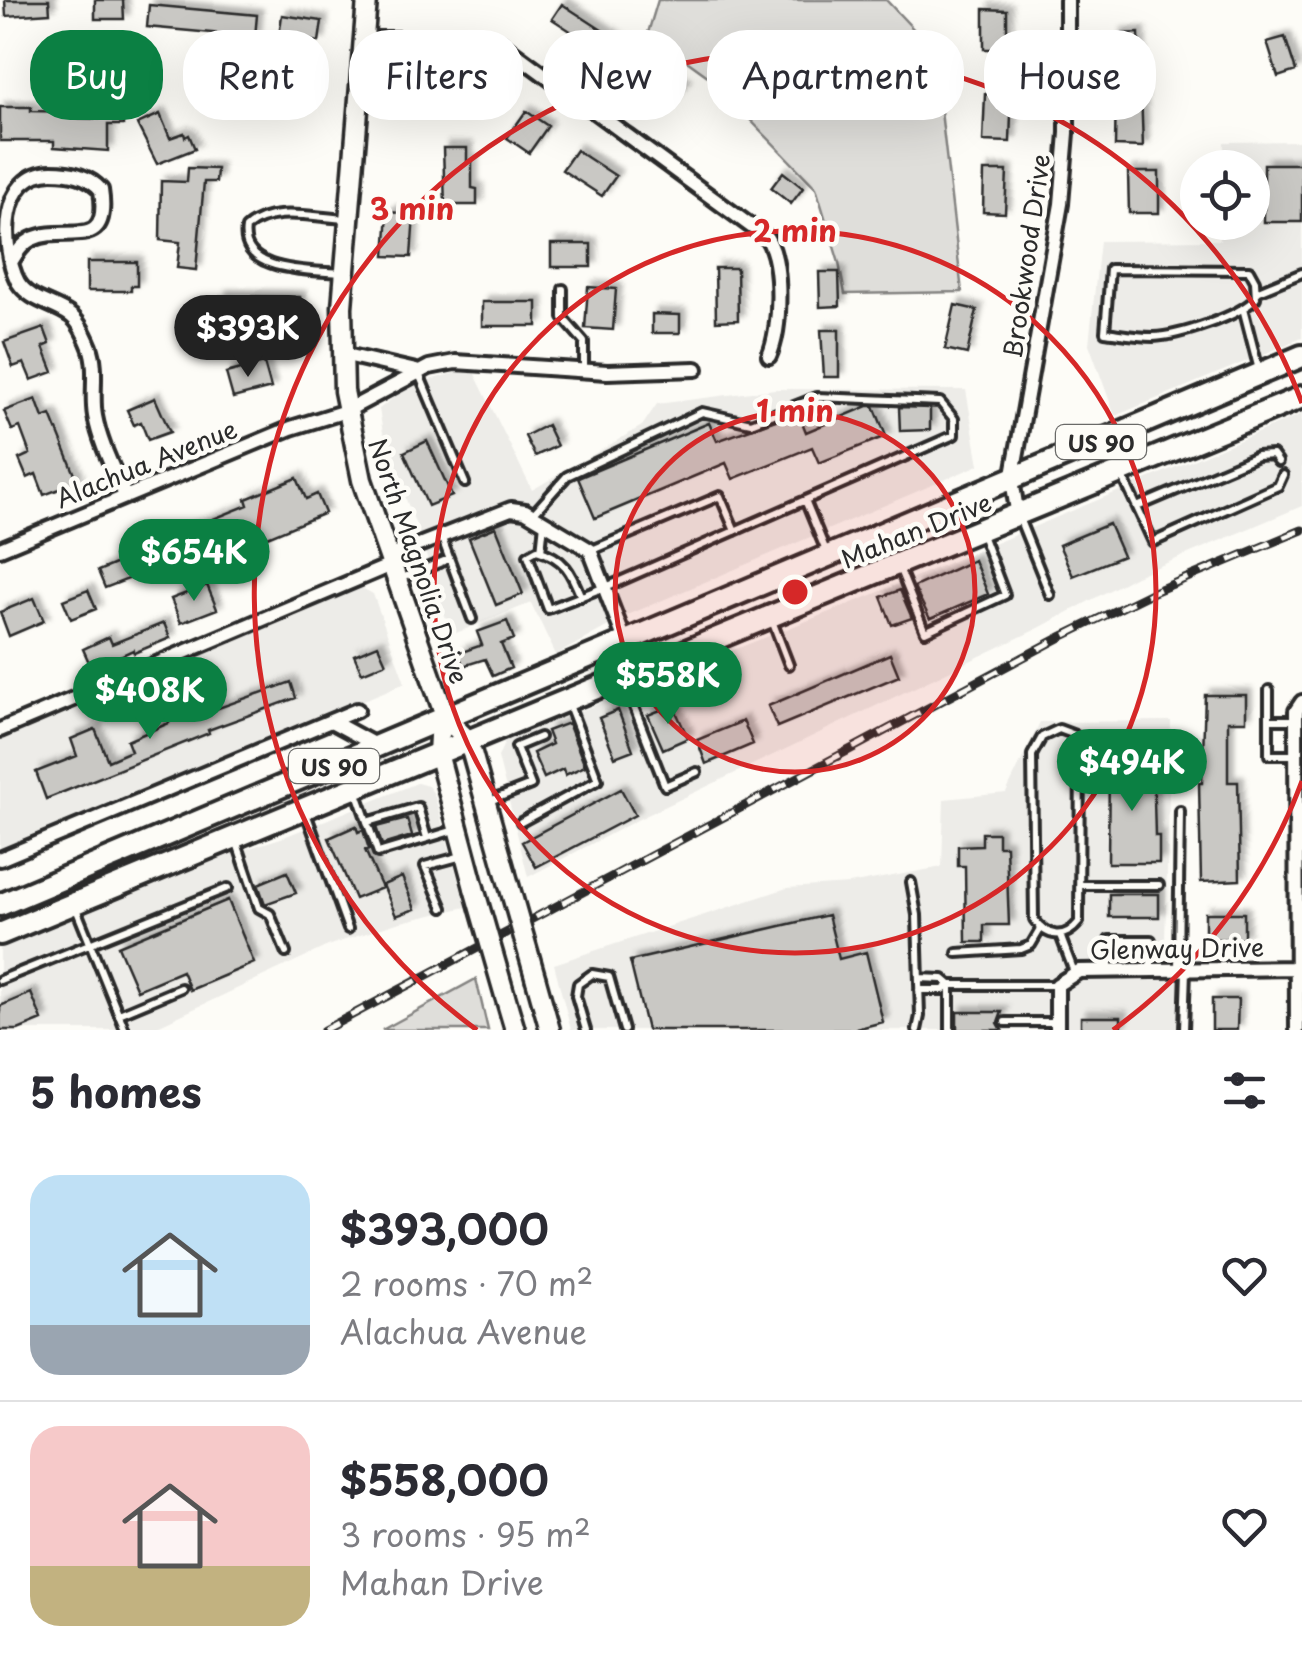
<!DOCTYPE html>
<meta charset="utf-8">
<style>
:root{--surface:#fff;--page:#f2f2f3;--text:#2b2b33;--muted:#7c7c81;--line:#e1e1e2;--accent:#0b8043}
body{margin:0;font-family:"Playpen Sans",sans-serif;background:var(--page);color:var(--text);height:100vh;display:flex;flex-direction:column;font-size:38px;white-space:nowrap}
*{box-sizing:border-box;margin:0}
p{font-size:32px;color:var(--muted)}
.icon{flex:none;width:55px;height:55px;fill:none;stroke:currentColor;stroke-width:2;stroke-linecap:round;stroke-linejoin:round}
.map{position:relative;height:1030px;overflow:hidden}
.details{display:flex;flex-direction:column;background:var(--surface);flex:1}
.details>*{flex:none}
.top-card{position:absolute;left:30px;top:30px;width:1242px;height:90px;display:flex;gap:20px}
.tools{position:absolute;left:1180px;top:150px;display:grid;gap:20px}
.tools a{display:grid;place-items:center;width:90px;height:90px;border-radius:50%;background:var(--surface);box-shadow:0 10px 40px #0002;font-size:50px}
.price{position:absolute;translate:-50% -85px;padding:0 22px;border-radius:35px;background:var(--accent);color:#fff;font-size:32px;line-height:65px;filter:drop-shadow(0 2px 5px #0008)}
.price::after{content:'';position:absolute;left:50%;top:60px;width:30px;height:22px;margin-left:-15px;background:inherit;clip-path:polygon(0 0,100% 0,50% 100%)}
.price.active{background:#222;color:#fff}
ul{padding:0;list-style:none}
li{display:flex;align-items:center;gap:30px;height:250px;padding:0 30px}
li+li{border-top:2px solid var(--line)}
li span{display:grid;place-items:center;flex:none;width:280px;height:200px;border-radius:30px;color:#555}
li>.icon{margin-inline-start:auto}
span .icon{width:120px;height:120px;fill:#fffc;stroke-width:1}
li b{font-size:42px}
h2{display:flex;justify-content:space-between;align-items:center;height:120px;padding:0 30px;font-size:42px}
.chip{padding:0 35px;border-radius:40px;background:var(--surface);box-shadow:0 10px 40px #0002;font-size:35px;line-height:90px}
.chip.active{background:var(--accent);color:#fff}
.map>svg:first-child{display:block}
</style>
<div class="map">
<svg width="1302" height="1030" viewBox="0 0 1302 1030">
<defs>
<filter id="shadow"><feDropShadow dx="5.5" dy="-5.5" stdDeviation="2.5" flood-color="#0004"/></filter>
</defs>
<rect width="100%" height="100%" fill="#fdfcf7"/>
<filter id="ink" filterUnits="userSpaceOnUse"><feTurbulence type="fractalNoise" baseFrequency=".01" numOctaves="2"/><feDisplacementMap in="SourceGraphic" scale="20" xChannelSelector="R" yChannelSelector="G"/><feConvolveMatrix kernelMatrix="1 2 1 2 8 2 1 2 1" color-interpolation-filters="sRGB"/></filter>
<g filter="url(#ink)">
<path fill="#edece8" d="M1302,141V338L1115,416L1089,344L1100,241L1220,240L1221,223L1252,222V168L1223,167L1224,142Z
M472,368L532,490L642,426L657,404L775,389L966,390L979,465L630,614L556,655L531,603L451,635L419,533L385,445L379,409L408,386Z
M1302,414V506L1136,576L1039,628L641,818L528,877L498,757L505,741L872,595Z
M362,588L373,594L405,683L0,851V738Z
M1171,721L1164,979H1181L1182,1030H571L554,964L787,888L849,884L942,867L944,799L1006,793L1040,722Z
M417,783L428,786L434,794L466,907L397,923L330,945L149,1030H0V949L221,857L284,837Z"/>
<path fill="#dfdeda" stroke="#858482" stroke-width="2.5" d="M658,0H886L934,51L962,292L845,294L839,263L816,188L709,77L648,33Z
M476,979L488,1030H382Z"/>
<path fill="#c9c8c4" stroke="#2b2b2b" stroke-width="2.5" filter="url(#shadow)" d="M5,0H49L50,13L6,16Z
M95,0H123L124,19H95Z
M562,4L634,51L621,69L593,50L595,47L552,19Z
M149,5L257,15L255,37L147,27Z
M984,9L1007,10V49H984Z
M282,15L322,21L319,42L279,36Z
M1139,33L1143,147L1115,146L1117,34Z
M1285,37L1296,71L1278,77L1267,42Z
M656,74L668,83L672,77L685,85L667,110L643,92Z
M459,85L460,108H404V86Z
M985,94L1018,95L1017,113H1011L1010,142L983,141Z
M0,107H31V111L74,112V118L99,119V109H123V125H108V151L54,147V141H0Z
M526,111L548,126L529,153L507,138Z
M160,114L170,138L184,133L185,137L189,135L195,149L157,164L137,124Z
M443,148H467V161H472V188L477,189V205H445Z
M576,150L616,176L602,196L562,170Z
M1264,164H1302V222H1264Z
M188,168L217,169L216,182H204L196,270L177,268L180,242L160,240L161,181L187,182Z
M984,171H1007L1005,213L983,212Z
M783,172L803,188L791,204L771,188Z
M1128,172H1159V213H1129Z
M388,212L414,214L411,257L385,256Z
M551,244H591V267H551Z
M87,262H137V286H131V291H87Z
M715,268H737L738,320L716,321Z
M819,272H839L840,306L820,307Z
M588,287L616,289L613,330L585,328Z
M221,296L300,297V327L220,325Z
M482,302H537V326H482Z
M955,305L977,310L967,354L945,349Z
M652,314L680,315V333H652Z
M44,328L50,344L43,347L53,372L31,380L24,363L13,367L4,342Z
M821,330H839V377H824Z
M264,363L271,388L233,398L226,373Z
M155,398L170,432L148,440L141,422L134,425L127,410Z
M36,399L43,418L51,415L78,482L44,495L36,474L27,478L19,459L30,454L20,427L12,430L4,411Z
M868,406H874L886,436L819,463L812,447L733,479L726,463L595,518L578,478L709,423L717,441L798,412L806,432Z
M899,407L930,408V430L900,431Z
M547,425L557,446L535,456L525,436Z
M427,441L452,496L428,506L404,452Z
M297,478L306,499L317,494L325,513L263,539L258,528L220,544L226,557L207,565L201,551L105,588L98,571L151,549L149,545L248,505L246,499Z
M1109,524L1123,556L1073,576L1059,545Z
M496,527L523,594L496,605L469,538Z
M974,560L988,594L930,619L914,587Z
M207,585L217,609L181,623L171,599Z
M88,590L96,609L71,619L63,600Z
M900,590L912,618L892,625L881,597Z
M34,598L44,621L9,636L0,612Z
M507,621L514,639L501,644L511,668L493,676L485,659L463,666L459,653L482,645L477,632Z
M164,623L170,638L134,653L133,650L92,669L83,649L109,637L112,644Z
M378,645L386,663L362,673L354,655Z
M890,654L899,676L777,727L768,706Z
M291,682L296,698L208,730L209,733L46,799L36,772L77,756L71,739L95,729L108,761L131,751L127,741L169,723L167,717L178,712L180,718L200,710L202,714Z
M1205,695H1246V721H1228V782H1238L1240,880L1201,882L1199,783H1202Z
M673,705L688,738L663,749L648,715Z
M618,710L633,750L615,757L599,718Z
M743,721L753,744L706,764L697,740Z
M568,723L585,766L565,775L563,769L544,778L533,753L552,744L547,731Z
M1153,762L1155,836H1159V863H1108L1109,763Z
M621,789L635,815L536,867L522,842Z
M407,819L412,836L382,845L376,827Z
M356,826L358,832L363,830L369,849L365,850L382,888L355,899L329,838Z
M982,833H998V846H1006L1009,925H984V942H966L965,866H958V846L982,845Z
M287,872L296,893L265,904L258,884Z
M402,877L415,909L396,916L383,885Z
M1109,894H1159V917H1109Z
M228,900L254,963L190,990L182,971L137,990L118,946Z
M1205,913H1244V939H1205Z
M828,915L839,959L866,952L883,1022L852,1030H647L630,961Z
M31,993L42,1020L18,1030H0V1006Z
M1212,999H1238L1237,1030H1212Z
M957,1012H1002L998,1023L1002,1030H957Z
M1081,1017H1121V1030H1081Z"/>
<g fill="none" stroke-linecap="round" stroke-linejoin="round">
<defs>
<path id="lane" d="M1110,269L1249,270L1255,281L1256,298C1239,317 1178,336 1153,337C1137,337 1121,334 1105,332Z
M341,273C310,270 239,273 246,228C273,205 314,218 347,219
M563,289V318L584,342V370
M1256,292L1302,273
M1243,308L1259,370
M419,374L465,483
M1122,475L1153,542L1278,486L1283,475
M805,500L826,551
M1137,507L1257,456L1273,455L1278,462
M533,514L567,476L702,412L751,423L817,397L940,402L954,419V435L618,582L548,609L528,555L537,550C565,558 571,572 581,597
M1019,518L1050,595
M441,536L472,619
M592,550L720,496L735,531
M541,551L544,523
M898,565L925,632L1005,595L981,532
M399,579L449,559
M771,618L789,665
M623,679L665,786L697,772
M1269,690V755H1296
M1269,720H1296
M1059,729L1075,735L1080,743L1079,922C1065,940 1047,938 1034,919L1032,755L1042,737Z
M357,793L378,853L458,829
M487,802L531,785L516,747L540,737
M306,813L348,929
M367,822L418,807L427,838
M521,822L598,780L569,705
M237,843L259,908L270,914L286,953
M911,882L917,915L920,1016L917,1030
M1080,885H1159
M75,906L125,1030
M443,908L425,866L462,856
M1060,935L1074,972
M957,953L1021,949L1031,945L1041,928
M1178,968L1180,811
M1109,969V940H1151V968
M919,978L943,979L950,985
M0,980L228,888
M919,990H943L950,985H1056
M119,1014L181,988
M1005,1022H1057
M586,1030L576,996L578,984L592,974L609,977L624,1030
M950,1030V986
M1184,1030L1186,970"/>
<path id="street" d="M363,39H491L501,43L767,238C783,262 781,330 769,356
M11,262C17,253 22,244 32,239C66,223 111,255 101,190C88,175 70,172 52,172C0,173 0,246 18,282C30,301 53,303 70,315C79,321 86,337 90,347C98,368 91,394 95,416C100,444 114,470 125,496
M342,354L416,371
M1018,516L1012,480L1061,204L1067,133V0
M0,549L291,428L346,411L429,367L455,362L607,372L696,369
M388,557L511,509L525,511L590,550L626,643
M331,721L377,746
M0,730L391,565
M0,859L357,710
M1057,1030V985L1079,971L1302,968
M1297,1030L1296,711L1302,702"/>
<path id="secondary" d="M367,0L342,307L344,391L362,480L446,719L463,735L472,753L505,871
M446,719L439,736L438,753L474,888
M536,980L550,1030
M505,996L515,1030"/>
<path id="primary" d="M0,905L1302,356
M0,934L1302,397"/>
</defs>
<use href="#lane" stroke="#2b2b2b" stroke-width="14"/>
<use href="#street" stroke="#2b2b2b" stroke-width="20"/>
<use href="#secondary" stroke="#2b2b2b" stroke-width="25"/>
<use href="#primary" stroke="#2b2b2b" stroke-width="28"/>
<use href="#lane" stroke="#fdfcf7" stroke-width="6"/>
<use href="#street" stroke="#fdfcf7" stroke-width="12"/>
<use href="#secondary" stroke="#fdfcf7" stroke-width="18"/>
<use href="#primary" stroke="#fdfcf7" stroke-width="20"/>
<defs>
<path id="rail" d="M324,1030L1063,636L1151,593L1302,530"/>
</defs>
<use href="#rail" stroke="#2b2b2b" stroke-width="9"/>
<use href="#rail" stroke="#fdfcf7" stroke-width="5" stroke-dasharray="15" stroke-linecap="butt"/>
<defs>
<path id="secondary-bridge" d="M505,871L536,980
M474,888L505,996"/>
</defs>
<use href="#secondary-bridge" stroke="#2b2b2b" stroke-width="25" stroke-linecap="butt"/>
<use href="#secondary-bridge" stroke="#fdfcf7" stroke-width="18"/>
</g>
</g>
<circle cx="795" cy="592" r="180" fill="#d62828" fill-opacity=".12"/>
<g fill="none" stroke="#d62828" stroke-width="5">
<circle cx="795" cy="592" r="180"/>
<circle cx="795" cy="592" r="361"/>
<path d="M1302 781A541 541 0 0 1 1113 1030M477 1030A541 541 0 1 1 1302 403"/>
</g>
<g text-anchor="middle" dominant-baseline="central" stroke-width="9" stroke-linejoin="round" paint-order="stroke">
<g fill="#fdfcf7" stroke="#6a6a68" stroke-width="2.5">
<rect x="1056" y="425" width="90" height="34" rx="8"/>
<rect x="289" y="749" width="90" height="34" rx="8"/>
</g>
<g font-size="22" font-weight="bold" fill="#2b2b2b">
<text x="1101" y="442">US 90</text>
<text x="334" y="766">US 90</text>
</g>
<g font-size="25" fill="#2b2b2b" stroke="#fdfcf7">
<text transform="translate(1026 256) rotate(-82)">Brookwood Drive</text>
<text transform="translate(146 463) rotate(-22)">Alachua Avenue</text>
<text transform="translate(916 530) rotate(-22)">Mahan Drive</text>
<text transform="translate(419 561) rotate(71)">North Magnolia Drive</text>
<text transform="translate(1177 948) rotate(-1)">Glenway Drive</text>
</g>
</g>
<circle cx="795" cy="592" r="15" fill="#d62828" stroke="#fdfcf7" stroke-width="5"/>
<g font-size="30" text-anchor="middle" font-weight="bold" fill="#d62828" stroke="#fdfcf7" stroke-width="9" stroke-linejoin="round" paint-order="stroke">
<text x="412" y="220">3 min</text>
<text x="795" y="242">2 min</text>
<text x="795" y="422">1 min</text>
</g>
</svg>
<div class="tools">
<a><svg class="icon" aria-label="locate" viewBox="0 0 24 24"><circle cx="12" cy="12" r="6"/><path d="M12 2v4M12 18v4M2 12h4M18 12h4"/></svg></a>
</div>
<b class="price active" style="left:248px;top:380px">$393K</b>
<b class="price" style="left:194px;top:604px">$654K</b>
<b class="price" style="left:668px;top:727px">$558K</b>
<b class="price" style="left:150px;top:742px">$408K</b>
<b class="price" style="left:1132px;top:814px">$494K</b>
<div class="top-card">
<a class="chip active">Buy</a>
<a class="chip">Rent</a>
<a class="chip">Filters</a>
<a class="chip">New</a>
<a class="chip">Apartment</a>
<a class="chip">House</a>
</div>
</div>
<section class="details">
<h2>5 homes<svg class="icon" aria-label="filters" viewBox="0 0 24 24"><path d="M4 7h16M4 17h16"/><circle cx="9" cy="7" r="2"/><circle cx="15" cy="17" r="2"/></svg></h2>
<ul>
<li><span style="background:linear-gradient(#bfe0f5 75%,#9aa5b1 0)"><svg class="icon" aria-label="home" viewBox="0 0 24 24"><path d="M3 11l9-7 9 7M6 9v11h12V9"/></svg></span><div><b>$393,000</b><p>2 rooms · 70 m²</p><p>Alachua Avenue</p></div><svg class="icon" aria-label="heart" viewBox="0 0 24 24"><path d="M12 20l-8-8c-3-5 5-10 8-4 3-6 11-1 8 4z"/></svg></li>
<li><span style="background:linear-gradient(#f6c9c9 70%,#c2b280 0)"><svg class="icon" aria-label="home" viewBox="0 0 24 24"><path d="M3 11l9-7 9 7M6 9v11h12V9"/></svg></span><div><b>$558,000</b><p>3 rooms · 95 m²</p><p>Mahan Drive</p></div><svg class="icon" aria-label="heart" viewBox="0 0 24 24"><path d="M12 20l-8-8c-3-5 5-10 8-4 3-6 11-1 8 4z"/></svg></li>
</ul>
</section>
